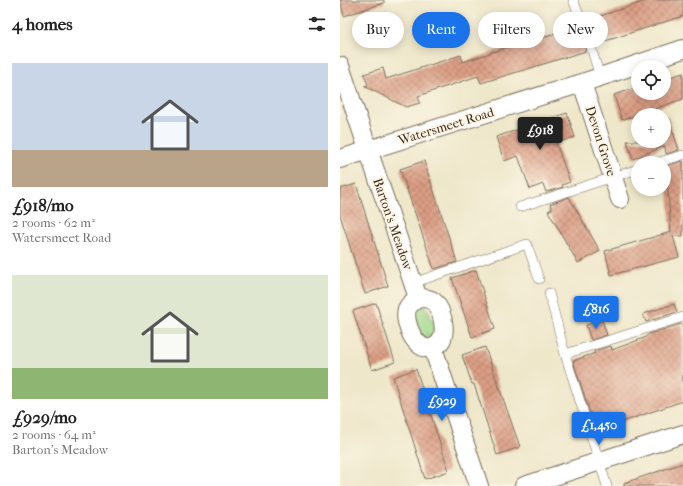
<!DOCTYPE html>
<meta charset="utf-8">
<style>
:root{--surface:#fff;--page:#f2f2f2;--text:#222;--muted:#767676;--accent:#1a73e8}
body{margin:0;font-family:"IM FELL French Canon",serif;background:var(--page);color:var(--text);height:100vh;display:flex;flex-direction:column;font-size:15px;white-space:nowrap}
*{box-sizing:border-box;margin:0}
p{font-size:13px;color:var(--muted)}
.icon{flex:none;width:22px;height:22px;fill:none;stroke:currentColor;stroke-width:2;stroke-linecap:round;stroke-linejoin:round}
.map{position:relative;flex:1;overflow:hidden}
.side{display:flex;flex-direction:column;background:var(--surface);width:340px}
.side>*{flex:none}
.hud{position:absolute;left:12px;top:12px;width:271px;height:36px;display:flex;gap:8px}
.tools{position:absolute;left:291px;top:60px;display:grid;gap:8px}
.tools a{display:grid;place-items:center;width:40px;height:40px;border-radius:50%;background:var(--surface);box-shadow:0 2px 10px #0003;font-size:20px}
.price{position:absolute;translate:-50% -34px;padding:0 9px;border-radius:4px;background:var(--accent);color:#fff;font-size:13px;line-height:26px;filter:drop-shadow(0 1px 2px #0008)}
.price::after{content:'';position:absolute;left:50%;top:24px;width:12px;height:9px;margin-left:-6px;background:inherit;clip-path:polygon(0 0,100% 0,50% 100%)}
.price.on{background:#222;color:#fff}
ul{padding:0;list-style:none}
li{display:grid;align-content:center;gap:8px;height:212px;padding:0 12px}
li span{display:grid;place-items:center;height:124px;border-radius:0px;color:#555}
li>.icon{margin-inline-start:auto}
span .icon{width:72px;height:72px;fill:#fffc;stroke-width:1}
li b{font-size:17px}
h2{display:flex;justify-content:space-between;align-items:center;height:48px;padding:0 12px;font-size:17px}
.tag{padding:0 14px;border-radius:18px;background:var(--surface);box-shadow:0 2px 10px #0003;font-size:14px;line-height:36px}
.tag.on{background:var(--accent);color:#fff}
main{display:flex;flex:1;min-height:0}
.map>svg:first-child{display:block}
</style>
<main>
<section class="side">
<h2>4 homes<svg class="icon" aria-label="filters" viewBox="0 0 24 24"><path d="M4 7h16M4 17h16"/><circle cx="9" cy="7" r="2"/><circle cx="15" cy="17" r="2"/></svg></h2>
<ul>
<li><span style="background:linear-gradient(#c9d6e8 70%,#b9a48a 0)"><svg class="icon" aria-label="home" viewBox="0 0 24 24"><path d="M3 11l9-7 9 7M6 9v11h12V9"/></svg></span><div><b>£918/mo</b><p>2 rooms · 62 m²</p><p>Watersmeet Road</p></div></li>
<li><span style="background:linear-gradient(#dfe7d0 75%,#8fb573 0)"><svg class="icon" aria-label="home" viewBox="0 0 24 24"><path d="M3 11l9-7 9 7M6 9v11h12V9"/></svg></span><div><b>£929/mo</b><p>2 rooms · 64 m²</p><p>Barton's Meadow</p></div></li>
</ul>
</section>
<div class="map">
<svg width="343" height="486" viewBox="0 0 343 486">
<defs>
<pattern id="grass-tufts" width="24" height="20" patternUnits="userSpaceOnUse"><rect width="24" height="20" fill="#a0da8d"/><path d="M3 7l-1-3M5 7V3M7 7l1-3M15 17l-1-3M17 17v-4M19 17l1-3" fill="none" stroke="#8bbb79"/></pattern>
<pattern id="building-cross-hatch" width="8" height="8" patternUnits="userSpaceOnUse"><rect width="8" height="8" fill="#dc9e85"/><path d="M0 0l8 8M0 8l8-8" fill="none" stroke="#b4816c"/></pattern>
</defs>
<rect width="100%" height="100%" fill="#fcf5e5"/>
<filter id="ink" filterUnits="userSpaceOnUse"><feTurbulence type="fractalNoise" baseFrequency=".025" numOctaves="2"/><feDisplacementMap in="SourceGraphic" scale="8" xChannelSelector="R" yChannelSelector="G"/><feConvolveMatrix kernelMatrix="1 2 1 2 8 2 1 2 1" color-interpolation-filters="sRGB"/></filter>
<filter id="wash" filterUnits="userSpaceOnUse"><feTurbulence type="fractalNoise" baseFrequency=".012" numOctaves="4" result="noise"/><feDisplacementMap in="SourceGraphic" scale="16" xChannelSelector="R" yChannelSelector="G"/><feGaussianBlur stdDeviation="0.9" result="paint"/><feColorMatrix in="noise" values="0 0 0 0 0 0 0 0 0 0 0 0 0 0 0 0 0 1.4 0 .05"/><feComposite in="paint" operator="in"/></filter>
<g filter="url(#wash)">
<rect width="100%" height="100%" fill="#eee7ca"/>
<path fill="url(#grass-tufts)" stroke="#6e8256" d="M83,306L88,310L95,331L92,337L86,338L82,335L75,314V311Z"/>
<g id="blocks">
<path fill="url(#building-cross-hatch)" d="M0,0H44V3L4,16Z
M309,0H343V16L256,44L249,23L255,21L254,18Z
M237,27L246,51L141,83L138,76L78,96L80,103L66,107L24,86L28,85L24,74L43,68L46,79L121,55L123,62L183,42L184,44Z
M343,73V99L282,120L274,95L298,87V93H324V79Z
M227,113L235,137L216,143L230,182L222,185L223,187L206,192L203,184L190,189L178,156L164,161L156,137Z
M328,117L339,150L326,154L325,146L293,159L287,141H325L324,118Z
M84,161L117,262L94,269L60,169Z
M343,161V236H333L339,257L271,275L265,251L331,232L326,166Z
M16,184L48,286L25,294L0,215V189Z
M229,197L260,251L238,263L208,211L212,209L210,204Z
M136,270L155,329L132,337L112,278Z
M36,303L55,362L32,370L13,311Z
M334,304L337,312L306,322L303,314Z
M262,320L267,335L251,340L246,325Z
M341,324L343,328V401L256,431L233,361L255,353L254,351L271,346L272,350L304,338L309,334Z
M145,347L180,447L157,455L134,384H132L122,355Z
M76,369L109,471L85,479L53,377Z
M343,463V486H284V483Z"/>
</g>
</g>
<g filter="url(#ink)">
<use href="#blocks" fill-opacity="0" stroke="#7a6c5a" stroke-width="1"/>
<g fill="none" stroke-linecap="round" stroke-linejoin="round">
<defs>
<path id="service" d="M233,0L247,34L260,77
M316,163L343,155
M180,207L298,169
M73,283L187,244L199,279
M209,293L225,354L267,486
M225,354L343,317"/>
<path id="minor" d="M0,66L78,298
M242,83L280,199
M0,159L242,83L343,49
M78,298C83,298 89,298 93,301C104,310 111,344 91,348C75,351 63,322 67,309C69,304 74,301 78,298Z
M93,348L139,486
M184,486L343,434"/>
</defs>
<use href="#service" stroke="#7a6c5a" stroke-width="10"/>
<use href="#minor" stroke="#7a6c5a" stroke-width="20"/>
<use href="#service" stroke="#fff" stroke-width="9"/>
<use href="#minor" stroke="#fff" stroke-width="18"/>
</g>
</g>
<g text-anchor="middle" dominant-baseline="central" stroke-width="4" stroke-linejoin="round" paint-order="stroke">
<g font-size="13" fill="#3b2a1e" stroke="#fcf5e5">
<text transform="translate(106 126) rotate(-17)">Watersmeet Road</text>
<text transform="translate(261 141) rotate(72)">Devon Grove</text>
<text transform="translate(53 224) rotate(71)">Barton's Meadow</text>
</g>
</g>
</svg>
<div class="tools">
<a><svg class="icon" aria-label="locate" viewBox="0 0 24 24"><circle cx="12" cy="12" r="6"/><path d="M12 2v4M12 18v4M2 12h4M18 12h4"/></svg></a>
<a>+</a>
<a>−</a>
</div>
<b class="price on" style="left:200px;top:151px">£918</b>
<b class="price" style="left:256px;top:330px">£816</b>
<b class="price" style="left:102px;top:422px">£929</b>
<b class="price" style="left:259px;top:446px">£1,450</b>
<div class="hud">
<a class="tag">Buy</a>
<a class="tag on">Rent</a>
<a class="tag">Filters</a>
<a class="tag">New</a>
</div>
</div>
</main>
